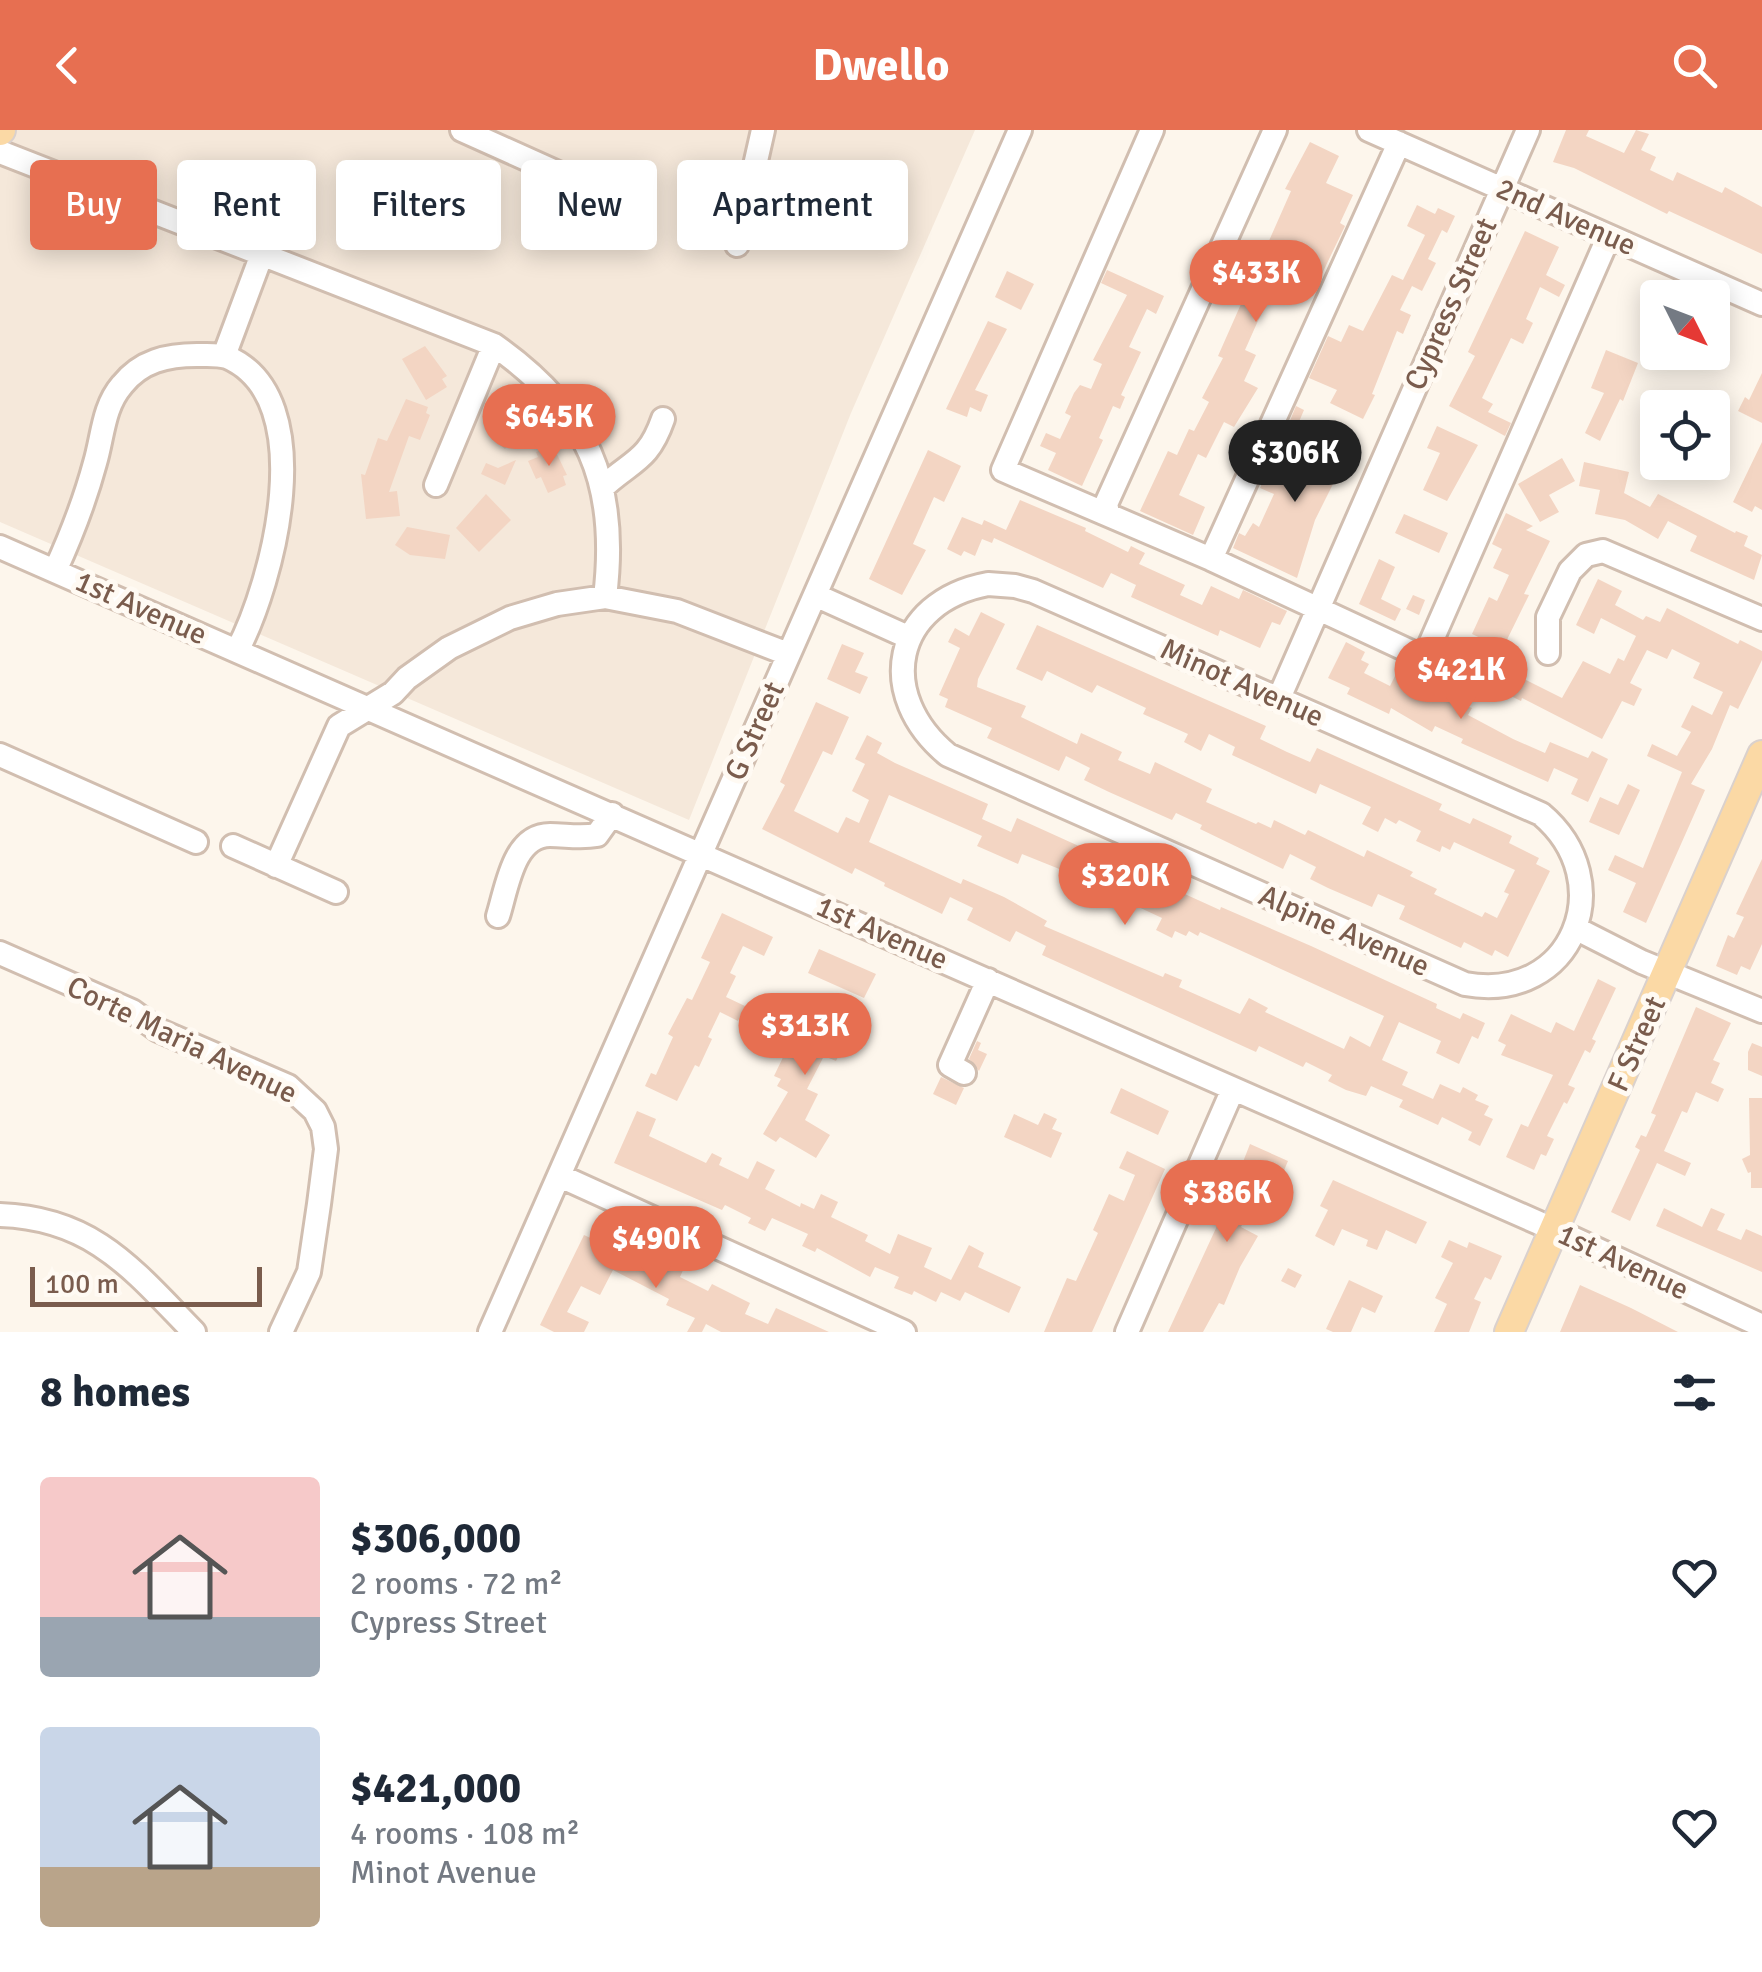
<!DOCTYPE html>
<meta charset="utf-8">
<style>
:root{--surface:#fff;--page:#f6f6f7;--text:#1f2937;--muted:#747a83;--accent:#e76f51}
body{margin:0;font-family:Signika,sans-serif;background:var(--page);color:var(--text);height:100vh;display:flex;flex-direction:column;font-size:38px;white-space:nowrap}
*{box-sizing:border-box;margin:0}
p{font-size:32px;color:var(--muted)}
.icon{flex:none;width:55px;height:55px;fill:none;stroke:currentColor;stroke-width:2;stroke-linecap:round;stroke-linejoin:round}
.map{position:relative;height:1202px;overflow:hidden}
.details{display:flex;flex-direction:column;background:var(--surface);flex:1}
.details>*{flex:none}
.hud{position:absolute;left:30px;top:30px;width:1000px;height:90px;display:flex;gap:20px}
.needle{width:65px;rotate:132deg}
.controls{position:absolute;left:1640px;top:150px;display:grid;gap:20px}
.controls a{display:grid;place-items:center;width:90px;height:90px;border-radius:10px;background:var(--surface);box-shadow:0 5px 25px #0003;font-size:50px}
.scale{position:absolute;left:30px;bottom:25px;width:232px;box-sizing:border-box;padding-left:10px;border:5px solid #7a5c4d;border-top:0;font-size:28px;line-height:35px;white-space:nowrap;color:#7a5c4d;-webkit-text-stroke:8px #fffaf3;paint-order:stroke}
.price{position:absolute;translate:-50% -85px;padding:0 22px;border-radius:35px;background:var(--accent);color:#fff;font-size:32px;line-height:65px;filter:drop-shadow(0 2px 5px #0008)}
.price::after{content:'';position:absolute;left:50%;top:60px;width:30px;height:22px;margin-left:-15px;background:inherit;clip-path:polygon(0 0,100% 0,50% 100%)}
.price.current{background:#222;color:#fff}
ul{padding:0;list-style:none}
li{display:flex;align-items:center;gap:30px;height:250px;padding:0 40px}
li span{display:grid;place-items:center;flex:none;width:280px;height:200px;border-radius:10px;color:#555}
li>.icon{margin-inline-start:auto}
span .icon{width:120px;height:120px;fill:#fffc;stroke-width:1}
li b{font-size:42px}
h2{display:flex;justify-content:space-between;align-items:center;height:120px;padding:0 40px;font-size:42px}
.tag{padding:0 35px;border-radius:10px;background:var(--surface);box-shadow:0 5px 25px #0003;font-size:35px;line-height:90px}
.tag.current{background:var(--accent);color:#fff}
header{display:flex;justify-content:space-between;align-items:center;height:130px;padding:0 40px;background:var(--accent);color:#fff;font-size:45px;font-weight:800}
.map>svg:first-child{display:block}
</style>
<header><svg class="icon" aria-label="back" viewBox="0 0 24 24"><path d="M15 5l-7 7 7 7"/></svg>Dwello<svg class="icon" aria-label="search" viewBox="0 0 24 24"><circle cx="10" cy="10" r="6"/><path d="M15 15l6 6"/></svg></header>
<div class="map">
<svg width="1762" height="1202" viewBox="0 0 1762 1202">
<rect width="100%" height="100%" fill="#fdf6ec"/>
<path fill="#f5e8da" d="M0,0H975L851,283L689,690L0,392Z"/>
<path fill="#f3d5c3" fill-rule="evenodd" d="M1566,0H1589L1586,6L1624,23L1636,0L1649,4L1641,20L1656,27L1650,40L1673,51L1677,42L1722,63L1725,57L1762,77V124L1669,81L1667,84L1574,38L1553,32Z
M1310,12L1339,26L1326,53L1353,65L1340,93L1345,96L1318,152L1286,136L1257,193L1245,220L1256,225L1244,251L1258,258L1234,297L1224,292L1206,328L1198,324L1179,365L1205,377L1193,405L1140,381L1168,321L1177,325L1189,299L1194,301L1209,272L1202,268L1223,228L1218,226L1291,61L1285,59Z
M1417,75L1435,84L1438,78L1455,86L1447,103L1442,100L1428,129L1436,133L1422,161L1412,156L1400,180L1411,185L1403,204L1397,201L1372,264L1375,265L1363,289L1330,273L1337,260L1309,248L1328,206L1341,212L1349,195L1363,201L1392,145L1403,150L1425,105L1407,96Z
M1525,101L1559,117L1546,145L1565,155L1559,167L1540,157L1526,189L1533,193L1523,214L1511,208L1482,268L1493,274L1488,282L1511,293L1505,306L1449,276L1475,226L1468,222Z
M1107,140L1164,166L1156,184L1147,179L1129,217L1141,222L1121,265L1125,267L1120,279L1113,276L1099,308L1103,310L1082,356L1048,340L1056,323L1040,316L1046,303L1060,309L1071,286L1065,283L1074,263L1080,255L1091,259L1102,234L1093,230L1127,165L1101,153Z
M1007,141L1034,154L1021,180L995,167Z
M988,191L1007,199L975,260L988,265L981,282L970,277L967,287L946,279Z
M425,216L447,246L442,249L447,257L426,270L402,229Z
M1606,220L1638,233L1623,271L1620,269L1600,311L1585,303L1604,263L1591,258Z
M1762,243V293L1738,281L1745,267L1749,270Z
M406,269L428,277L426,283L430,285L420,310L409,306L389,362L397,361L400,386L366,389L361,344L365,345L378,308L387,311Z
M522,275L540,288L526,306L519,301L505,319L493,309L512,280L516,283Z
M1296,276L1304,280L1292,308L1284,305Z
M1325,296L1355,310L1315,390L1297,448L1233,418L1239,403L1245,406L1253,393L1259,397L1274,364L1260,358L1273,328L1303,342Z
M1437,296L1478,315L1447,371L1423,360L1440,323L1427,318Z
M1762,312V380L1755,376L1752,382L1733,372Z
M553,316L567,345L563,346L566,355L548,363L541,347L536,349L528,331L538,327L536,322Z
M928,320L961,336L944,372L934,367L913,414L926,420L902,465L869,449Z
M1562,328L1575,351L1549,365L1559,382L1540,392L1518,354Z
M516,330L505,355L481,344L486,333L498,338Z
M1584,332L1629,342L1624,363L1650,377L1658,364L1735,403L1736,401L1748,406L1744,416L1762,425L1754,450L1690,421L1697,406L1668,391L1658,409L1625,390L1595,384L1600,360L1579,356Z
M486,364L511,390L479,422L456,398Z
M1020,370L1086,398L1085,401L1128,422L1131,416L1145,423L1139,434L1185,455L1180,465L1202,475L1211,456L1239,469L1243,460L1287,481L1280,495L1272,492L1260,518L1220,500L1218,506L1131,467L1136,455L1111,443L1103,458L994,408L992,413L982,409L975,426L964,421L961,426L947,419L962,387L982,395L984,390L1006,400Z
M1506,383L1533,396L1526,400L1550,411L1524,464L1529,465L1499,526L1514,533L1510,542L1562,568L1583,531L1610,544L1618,528L1624,531L1636,506L1601,488L1594,504L1576,495L1598,449L1622,461L1615,475L1643,490L1646,486L1660,492L1667,478L1738,514L1740,510L1762,521V530L1738,579L1730,575L1712,619L1691,654L1705,660L1646,793L1623,782L1636,753L1608,740L1615,725L1643,738L1682,642L1647,626L1652,614L1677,626L1691,602L1681,597L1692,575L1712,585L1723,562L1693,548L1700,533L1672,519L1667,529L1647,520L1630,553L1642,559L1634,576L1622,571L1602,609L1522,568L1521,571L1474,548L1491,513L1472,504L1489,467L1497,471L1509,445L1493,438L1502,419L1492,414Z
M1404,384L1448,403L1439,423L1395,403Z
M407,397L450,405L445,429L410,425L395,415Z
M1379,429L1395,437L1381,469L1401,479L1395,491L1359,474Z
M1413,465L1425,470L1419,485L1406,479Z
M981,482L1005,494L978,549L977,557L1026,576L1021,587L1077,614L1081,603L1122,622L1118,630L1150,644L1155,632L1212,659L1206,672L1256,694L1258,692L1271,698L1274,690L1305,705L1308,700L1364,727L1367,720L1413,742L1410,746L1437,759L1434,764L1482,787L1485,782L1497,788L1509,764L1504,762L1515,740L1454,712L1450,720L1442,716L1440,722L1416,711L1421,701L1399,690L1396,694L1385,688L1378,702L1362,694L1371,677L1320,654L1316,664L1232,625L1235,617L1209,604L1201,621L1184,612L1188,604L1143,584L1146,578L1097,555L1092,563L1047,541L1042,551L1016,539L1037,495L1266,596L1260,609L1287,622L1310,632L1317,618L1442,674L1439,680L1470,694L1473,688L1512,706L1509,713L1539,728L1536,734L1550,741L1508,827L1495,820L1492,826L1464,812L1461,818L1399,789L1405,776L1378,764L1372,777L1328,758L1310,749L1316,737L1290,724L1283,739L1200,699L1202,695L1176,683L1172,690L1109,662L1084,650L1090,638L1066,626L1059,641L987,608L992,598L945,577L948,569L939,565L960,518L948,512L955,498L969,506Z
M1346,512L1365,522L1361,530L1369,534L1364,543L1390,556L1400,536L1418,545L1414,552L1442,565L1446,556L1468,566L1464,575L1472,578L1468,585L1513,609L1545,623L1550,612L1588,628L1592,621L1608,629L1588,672L1571,664L1578,649L1554,638L1548,652L1461,613L1463,609L1435,596L1432,602L1391,578L1389,584L1347,564L1350,558L1328,548Z
M842,514L864,523L855,542L868,547L860,564L827,549Z
M816,572L849,587L832,625L823,621L794,681L838,703L846,687L859,693L869,670L852,661L865,634L855,629L867,605L882,613L877,623L895,633L988,674L982,689L1011,702L1017,688L1220,780L1221,777L1311,816L1437,874L1436,878L1460,889L1463,883L1485,893L1478,909L1472,906L1459,934L1436,923L1441,911L1399,892L1382,930L1408,942L1402,955L1433,969L1440,954L1460,963L1463,957L1478,965L1475,970L1489,976L1484,985L1493,989L1480,1016L1468,1010L1472,1002L1442,987L1438,995L1399,977L1403,970L1371,956L1366,966L1346,960L1328,951L1332,945L1306,932L1303,937L1259,916L1256,922L1042,825L1046,816L1016,801L1010,812L967,790L973,778L950,767L942,784L884,756L885,753L855,738L852,744L762,699L785,655L780,652ZM889,665L982,706L977,716L1018,734L1022,724L1119,763L1117,767L1162,788L1156,800L1172,808L1175,801L1186,806L1189,801L1198,806L1200,802L1384,886L1370,917L1350,906L1344,919L1265,882L1268,878L1249,868L1240,884L1179,857L1182,850L1165,843L1163,847L1044,796L1047,791L1004,767L963,749L961,754L869,712Z
M1628,654L1640,660L1619,705L1589,692L1600,667L1618,675Z
M1762,729V814L1750,840L1741,836L1737,845L1716,836L1728,805L1734,808L1744,787L1736,784Z
M722,783L773,807L764,826L743,816L730,843L736,846L726,867L745,876L738,891L720,882L708,907L712,909L699,937L695,935L677,971L645,956L651,943L656,945L673,907L668,904L687,868L692,870L710,832L701,828Z
M819,819L876,844L864,868L808,843Z
M1598,849L1616,858L1592,909L1596,911L1590,923L1585,920L1568,955L1575,958L1567,974L1564,972L1547,1006L1554,1009L1546,1026L1541,1024L1534,1040L1506,1027L1521,994L1528,997L1553,945L1501,925L1506,915L1498,911L1511,884L1551,903L1556,892L1574,901Z
M810,871L845,887L834,911L844,915L836,931L824,926L807,959L818,964L805,990L830,1005L816,1028L780,1007L776,1012L763,1004L788,962L777,956L781,949L774,946Z
M1696,877L1731,893L1713,930L1720,933L1711,953L1724,959L1718,972L1696,962L1687,983L1682,981L1664,1021L1691,1033L1685,1046L1657,1033L1630,1091L1611,1082L1640,1020L1635,1017L1641,1005L1646,1007L1656,985L1651,983Z
M977,911L981,913L978,920L987,924L979,941L969,929Z
M1752,913L1762,917V946L1748,940V922Z
M941,947L964,958L956,975L933,964Z
M1121,958L1169,981L1158,1005L1110,983Z
M1749,968H1762V1058H1751V1042L1748,1043L1742,1029L1750,1025Z
M637,981L656,989L649,1006L706,1033L712,1023L722,1028L719,1035L748,1049L757,1031L775,1040L765,1059L800,1077L801,1073L814,1079L821,1064L838,1072L831,1087L868,1105L865,1111L890,1124L898,1104L932,1118L924,1137L951,1150L969,1115L984,1123L978,1137L1021,1157L1009,1183L965,1162L960,1171L941,1162L936,1172L914,1161L912,1165L894,1158L899,1147L875,1137L870,1147L817,1118L815,1122L802,1116L808,1104L772,1088L765,1101L748,1093L751,1088L725,1075L722,1080L614,1033Z
M1044,983L1057,989L1052,999L1062,1003L1051,1028L1004,1007L1014,984L1038,995Z
M1250,1014L1288,1031L1279,1052L1264,1046L1241,1097L1258,1106L1240,1137L1224,1175L1219,1173L1203,1202H1168L1223,1083Z
M1127,1021L1165,1039L1092,1202H1044L1067,1148L1076,1151L1098,1103L1093,1100L1109,1064L1124,1071L1135,1045L1119,1038Z
M1333,1050L1427,1092L1416,1114L1386,1100L1377,1120L1366,1116L1368,1110L1342,1099L1334,1116L1315,1106L1328,1080L1320,1076Z
M1664,1078L1702,1097L1711,1078L1725,1084L1717,1100L1741,1110L1746,1099L1762,1106V1142L1656,1096Z
M604,1102L684,1138L680,1147L708,1161L712,1154L750,1173L745,1184L768,1194L776,1178L829,1202H721L706,1194L702,1202H687L695,1188L666,1175L669,1169L613,1140L600,1165L581,1156L567,1182L589,1192L584,1202H554L540,1195L584,1105L599,1112Z
M1449,1110L1467,1118L1469,1112L1502,1126L1491,1150L1485,1147L1474,1169L1481,1172L1469,1202H1434L1447,1174L1435,1168L1453,1133L1441,1127Z
M1288,1138L1302,1145L1295,1158L1281,1151Z
M1349,1150L1383,1166L1375,1183L1362,1177L1351,1202H1333L1326,1199Z
M1580,1155L1631,1178L1678,1202H1560Z"/>
<g fill="none" stroke-linecap="round" stroke-linejoin="round">
<defs>
<path id="minor" d="M462,0L589,57
M1152,0L1003,340L1211,429L1424,528L1608,108
M1369,0L1762,174
M0,22L494,215C588,281 619,353 605,467
M737,115L763,0
M224,226L262,124
M436,355L494,215
M602,358C632,330 648,332 663,289
M1108,383L1106,374L1275,0
M0,417L1555,1100L1762,1196
M1211,429L1399,13
M55,441C71,406 85,370 95,333C103,306 103,277 122,255C141,231 167,225 197,225C206,225 218,224 227,227C322,268 273,453 237,521
M988,454L1015,456L1033,461L1541,684C1621,751 1573,874 1465,854L948,625C875,565 892,472 988,454Z
M815,465L908,507
M1548,523V487L1570,441L1586,425L1603,421L1762,489
M1279,568L1528,0
M0,625L196,712
M233,716L336,762
M276,736L339,596L393,563L407,548L449,518L510,488L557,474L605,467L677,481L788,524
M498,786C507,758 513,705 550,705C566,705 580,708 597,705L612,684
M1577,799L1642,832L1762,881
M0,823L132,881L158,900L288,956L315,981L323,997L326,1019L319,1074L309,1142L281,1202
M964,943L950,935L988,850
M560,1046L904,1202
M0,1085C94,1088 134,1141 194,1202
M490,1202L1020,0
M1127,1202L1233,959"/>
<path id="major" d="M0,1L1,0
M1509,1202L1762,625"/>
</defs>
<use href="#minor" stroke="#d1beb0" stroke-width="28"/>
<use href="#major" stroke="#dad1cd" stroke-width="32"/>
<use href="#minor" stroke="#fff" stroke-width="22"/>
<use href="#major" stroke="#fbd9a5" stroke-width="28"/>
</g>
<g text-anchor="middle" dominant-baseline="central" stroke-width="10" stroke-linejoin="round" paint-order="stroke">
<g font-size="30" fill="#7a5c4d" stroke="#fffaf3">
<text transform="translate(1566 87) rotate(24)">2nd Avenue</text>
<text transform="translate(1451 174) rotate(-66)">Cypress Street</text>
<text transform="translate(141 478) rotate(24)">1st Avenue</text>
<text transform="translate(1242 553) rotate(24)">Minot Avenue</text>
<text transform="translate(755 601) rotate(-66)">G Street</text>
<text transform="translate(1344 801) rotate(24)">Alpine Avenue</text>
<text transform="translate(882 803) rotate(24)">1st Avenue</text>
<text transform="translate(182 910) rotate(26)">Corte Maria Avenue</text>
<text transform="translate(1637 914) rotate(-66)">F Street</text>
<text transform="translate(1623 1132) rotate(25)">1st Avenue</text>
</g>
</g>
</svg>
<div class="controls">
<a><svg class="needle" viewBox="-14 -14 28 28"><path d="M0-13l5 13h-10z" fill="#e53935"/><path d="M0 13l5-13h-10z" fill="#747a83"/></svg></a>
<a><svg class="icon" aria-label="locate" viewBox="0 0 24 24"><circle cx="12" cy="12" r="6"/><path d="M12 2v4M12 18v4M2 12h4M18 12h4"/></svg></a>
</div>
<div class="scale">100 m</div>
<b class="price" style="left:1256px;top:195px">$433K</b>
<b class="price" style="left:549px;top:339px">$645K</b>
<b class="price current" style="left:1295px;top:375px">$306K</b>
<b class="price" style="left:1461px;top:592px">$421K</b>
<b class="price" style="left:1125px;top:798px">$320K</b>
<b class="price" style="left:805px;top:948px">$313K</b>
<b class="price" style="left:1227px;top:1115px">$386K</b>
<b class="price" style="left:656px;top:1161px">$490K</b>
<div class="hud">
<a class="tag current">Buy</a>
<a class="tag">Rent</a>
<a class="tag">Filters</a>
<a class="tag">New</a>
<a class="tag">Apartment</a>
</div>
</div>
<section class="details">
<h2>8 homes<svg class="icon" aria-label="filters" viewBox="0 0 24 24"><path d="M4 7h16M4 17h16"/><circle cx="9" cy="7" r="2"/><circle cx="15" cy="17" r="2"/></svg></h2>
<ul>
<li><span style="background:linear-gradient(#f6c9c9 70%,#9aa5b1 0)"><svg class="icon" aria-label="home" viewBox="0 0 24 24"><path d="M3 11l9-7 9 7M6 9v11h12V9"/></svg></span><div><b>$306,000</b><p>2 rooms · 72 m²</p><p>Cypress Street</p></div><svg class="icon" aria-label="heart" viewBox="0 0 24 24"><path d="M12 20l-8-8c-3-5 5-10 8-4 3-6 11-1 8 4z"/></svg></li>
<li><span style="background:linear-gradient(#c9d6e8 70%,#b9a48a 0)"><svg class="icon" aria-label="home" viewBox="0 0 24 24"><path d="M3 11l9-7 9 7M6 9v11h12V9"/></svg></span><div><b>$421,000</b><p>4 rooms · 108 m²</p><p>Minot Avenue</p></div><svg class="icon" aria-label="heart" viewBox="0 0 24 24"><path d="M12 20l-8-8c-3-5 5-10 8-4 3-6 11-1 8 4z"/></svg></li>
</ul>
</section>
